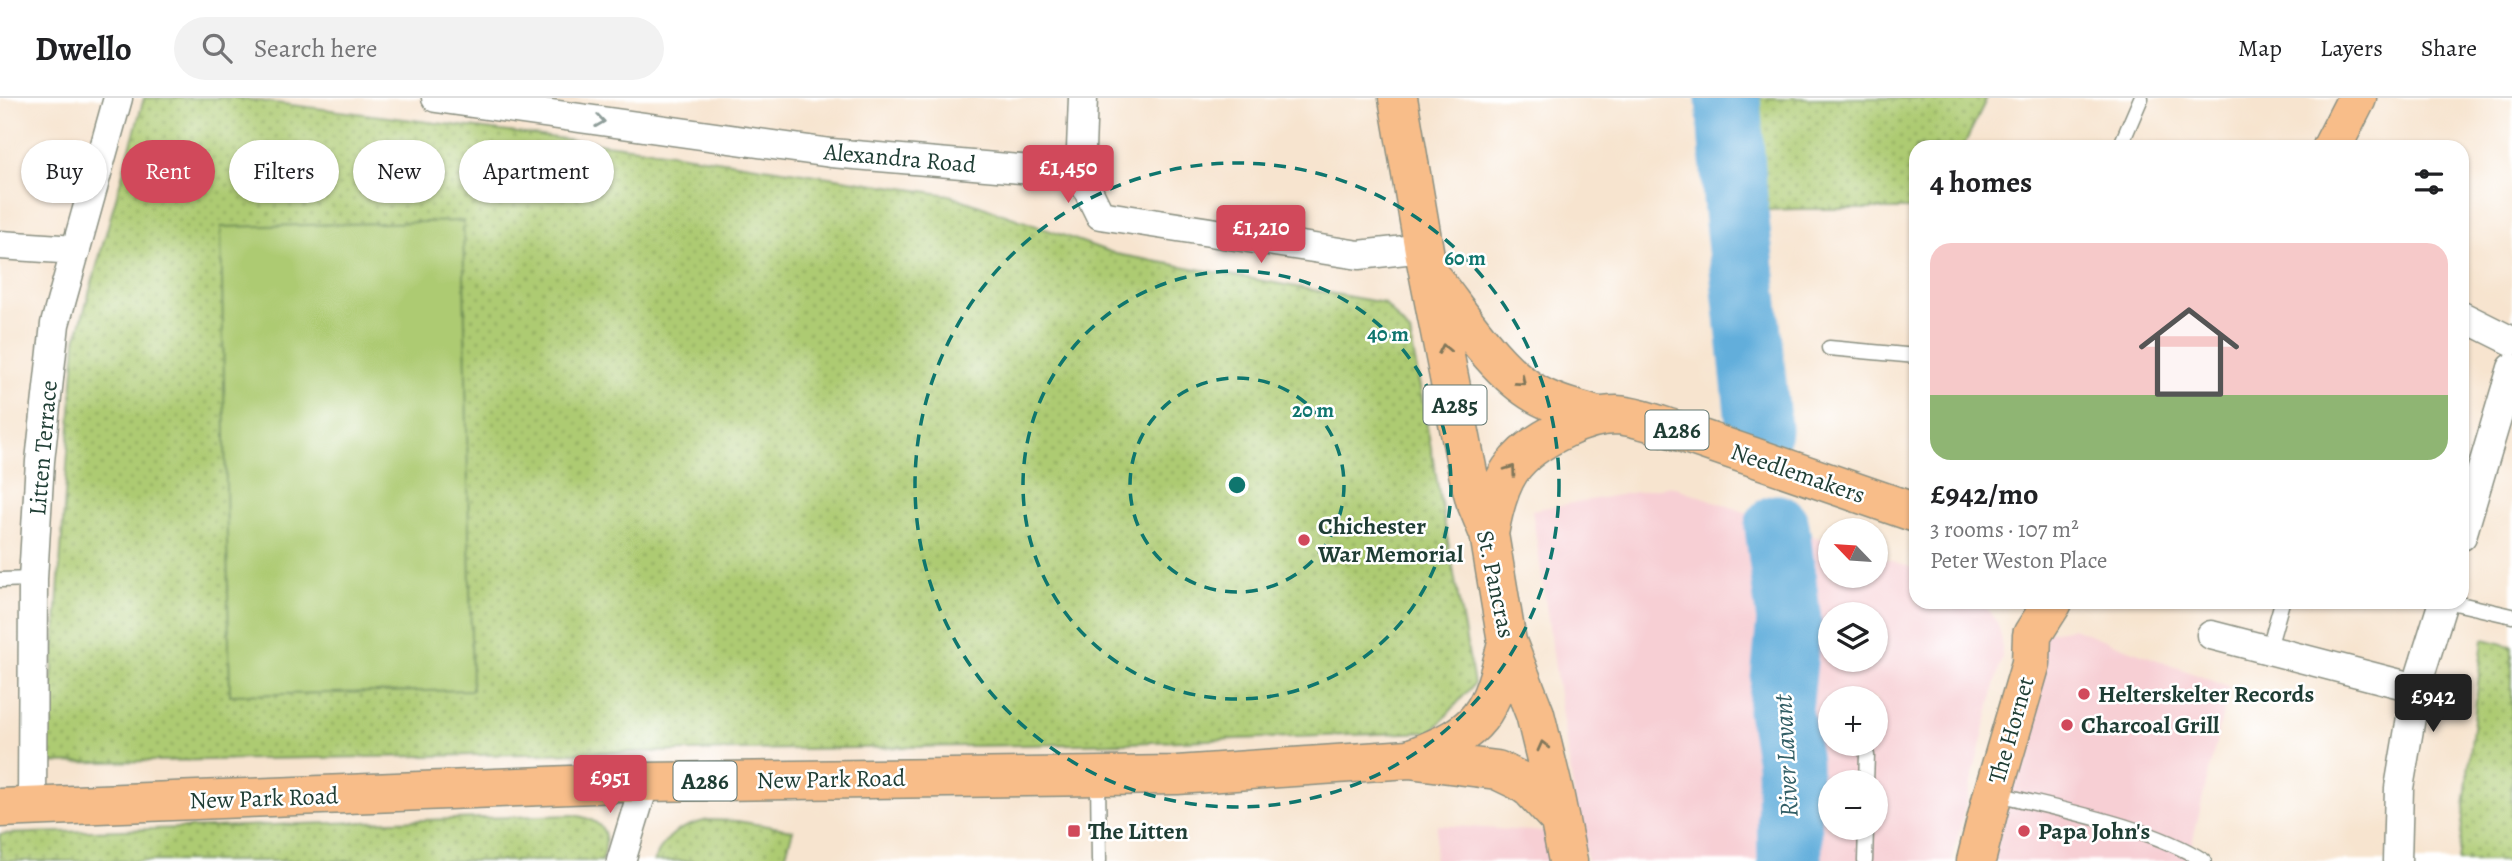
<!DOCTYPE html>
<meta charset="utf-8">
<style>
:root{--surface:#fff;--page:#f2f2f2;--text:#202124;--muted:#757577;--line:#e0e0e0;--accent:#d1495b}
body{margin:0;font-family:Alegreya,serif;background:var(--page);color:var(--text);height:100vh;display:flex;flex-direction:column;font-size:26px;white-space:nowrap}
*{box-sizing:border-box;margin:0}
p{font-size:23px;color:var(--muted)}
.icon{flex:none;width:38px;height:38px;fill:none;stroke:currentColor;stroke-width:2;stroke-linecap:round;stroke-linejoin:round}
.map{position:relative;flex:1;overflow:hidden}
.sheet{position:absolute;left:1909px;top:42px;width:560px;height:469px;display:flex;flex-direction:column;background:var(--surface);border-radius:21px;box-shadow:0 2px 5px #0004}
.sheet>*{flex:none}
.hud{position:absolute;left:21px;top:42px;width:665px;height:63px;display:flex;gap:14px}
.needle{width:46px;rotate:295deg}
.buttons{position:absolute;left:1818px;top:420px;display:grid;gap:14px}
.buttons a{display:grid;place-items:center;width:70px;height:70px;border-radius:50%;background:var(--surface);box-shadow:0 2px 5px #0004;font-size:35px}
.price{position:absolute;translate:-50% -60px;padding:0 16px;border-radius:7px;background:var(--accent);color:#fff;font-size:23px;line-height:46px;filter:drop-shadow(0 2px 4px #0008)}
.price::after{content:'';position:absolute;left:50%;top:42px;width:21px;height:16px;margin-left:-10px;background:inherit;clip-path:polygon(0 0,100% 0,50% 100%)}
.price.active{background:#222;color:#fff}
ul{padding:0;list-style:none}
li{display:grid;align-content:center;gap:14px;height:371px;padding:0 21px}
li+li{border-top:2px solid var(--line)}
li span{display:grid;place-items:center;height:217px;border-radius:21px;color:#555}
li>.icon{margin-inline-start:auto}
span .icon{width:126px;height:126px;fill:#fffc;stroke-width:1}
li b{font-size:30px}
h2{display:flex;justify-content:space-between;align-items:center;height:84px;padding:0 21px;font-size:30px}
.pill{padding:0 24px;border-radius:32px;background:var(--surface);box-shadow:0 2px 5px #0004;font-size:24px;line-height:63px}
.pill.active{background:var(--accent);color:#fff}
header{display:flex;align-items:center;gap:42px;box-sizing:border-box;height:98px;padding:0 35px;background:var(--surface);border-bottom:2px solid var(--line)}
header strong{font-size:33px}
nav{display:flex;gap:38px;margin-inline-start:auto;font-size:24px}
.search{width:490px;height:63px;background:var(--page);display:flex;align-items:center;gap:18px;box-sizing:border-box;padding:0 24px;border-radius:38px;color:var(--muted);font-size:26px}
.map>svg:first-child{display:block}
</style>
<header>
<strong>Dwello</strong>
<div class="search"><svg class="icon" aria-label="search" viewBox="0 0 24 24"><circle cx="10" cy="10" r="6"/><path d="M15 15l6 6"/></svg>Search here</div>
<nav><a>Map</a><a>Layers</a><a>Share</a></nav>
</header>
<div class="map">
<svg width="2512" height="763" viewBox="0 0 2512 763">
<defs>
<pattern id="park-dots" width="8" height="8" patternUnits="userSpaceOnUse" patternTransform="scale(1.75)"><rect width="8" height="8" fill="#adcb72"/><path d="M2 2h.1M6 6h.1" fill="none" stroke="#8ca65e" stroke-width="1.8" stroke-linecap="round"/></pattern>
</defs>
<rect width="100%" height="100%" fill="#fff"/>
<filter id="ink" filterUnits="userSpaceOnUse"><feTurbulence type="fractalNoise" baseFrequency=".0143" numOctaves="2"/><feDisplacementMap in="SourceGraphic" scale="14" xChannelSelector="R" yChannelSelector="G"/><feConvolveMatrix kernelMatrix="1 2 1 2 8 2 1 2 1" color-interpolation-filters="sRGB"/></filter>
<filter id="wash" filterUnits="userSpaceOnUse"><feTurbulence type="fractalNoise" baseFrequency=".00686" numOctaves="4" result="noise"/><feDisplacementMap in="SourceGraphic" scale="28" xChannelSelector="R" yChannelSelector="G"/><feGaussianBlur stdDeviation="1.57" result="paint"/><feColorMatrix in="noise" values="0 0 0 0 0 0 0 0 0 0 0 0 0 0 0 0 0 1.4 0 .05"/><feComposite in="paint" operator="in"/></filter>
<g filter="url(#wash)">
<rect width="100%" height="100%" fill="#f7e4cf"/>
<path fill="#f7cfd4" fill-rule="evenodd" d="M1671,388L1830,444V478H1876V458L1916,471V504H1982L1998,526L2002,543V559L1952,763H1587L1577,719L1532,412ZM1830,516H1876V562H1830ZM1830,600H1876V646H1830ZM1830,684H1876V730H1830Z
M2073,530L2229,589L2190,754L2204,763H1976L2032,537Z
M1437,727L1562,735L1568,763H1434Z"/>
<path fill="url(#park-dots)" stroke="#668453" stroke-width="2" d="M144,0H235L637,50L949,97L1116,156L1384,205L1410,235L1474,586L1432,634L1126,645L46,665L76,242Z
M1728,0H1987L1963,49H1916V111H1796L1736,113Z
M2483,541L2512,548V763H2458Z
M573,717C602,722 612,733 602,763H0V736Z
M708,722L737,723L793,732L784,763H654C667,735 679,729 708,722Z"/>
<path fill="#adcb72" stroke="#668453" stroke-width="2" d="M463,123L472,592L230,597L221,129Z"/>
<g fill="none" stroke-linecap="round" stroke-linejoin="round">
<path stroke="#62aedb" stroke-width="65" d="M1728,0L1736,113L1759,332
M1777,429L1789,523L1780,612L1789,664L1790,763"/>
</g>
</g>
<g filter="url(#ink)">
<g fill="none" stroke-linecap="round" stroke-linejoin="round">
<defs>
<path id="lane" d="M2120,49L2141,0
M1829,250L1916,258
M0,482L33,481
M2451,504L2512,518
M2269,550L2282,504
M1098,680L1099,763
M1866,684L1867,657
M1994,695C2059,712 2148,727 2204,763
M1865,763L1866,730"/>
<path id="street" d="M436,0L831,55L1080,76
M1083,0L1080,76L1100,117L1359,157L1424,150
M0,147L76,152
M2462,218L2512,243
M2462,438L2512,270
M2211,537L2416,590
M32,709L33,481L40,363L55,226L118,0
M621,763L645,684
M2397,763L2399,690L2416,590L2443,504"/>
<path id="primary" d="M1398,0L1425,158L1468,375L1475,402L1489,436L1507,544L1535,616L1554,694L1568,763
M2332,49L2357,0
M1434,183C1462,219 1496,273 1536,296C1555,307 1577,312 1598,318
M1489,436C1499,380 1511,356 1564,331C1580,323 1598,317 1616,317C1636,318 1656,326 1675,332L1916,415
M1411,660C1482,634 1491,615 1507,544
M0,710L645,684L1177,677L1409,661L1497,672L1520,683L1531,691L1559,721
M1976,763L1993,695L2031,565L2032,537L2053,504"/>
</defs>
<use href="#lane" stroke="#8b9082" stroke-width="17"/>
<use href="#street" stroke="#8b9082" stroke-width="31"/>
<use href="#primary" stroke="#8b9082" stroke-width="41"/>
<use href="#lane" stroke="#fff" stroke-width="14"/>
<use href="#street" stroke="#fff" stroke-width="28"/>
<use href="#primary" stroke="#f8bd89" stroke-width="38"/>
</g>
<defs><path id="oneway-chevron" d="M-2-3.5L2.5 0L-2 3.5" fill="none" stroke-width="1.6" stroke-linecap="round" stroke-linejoin="round" transform="scale(1.75)"/></defs>
<use stroke="#8f9e9a" href="#oneway-chevron" transform="translate(600 23) rotate(8)"/>
<g stroke="#81775a">
<use href="#oneway-chevron" transform="translate(1444 251) rotate(-101)"/>
<use href="#oneway-chevron" transform="translate(1521 283) rotate(41)"/>
<use href="#oneway-chevron" transform="translate(1511 372) rotate(-54)"/>
<use href="#oneway-chevron" transform="translate(1543 648) rotate(-104)"/>
</g>
</g>
<g fill="none" stroke="#0f766e" stroke-width="3.5" stroke-dasharray="12 9">
<circle cx="1237" cy="387" r="107"/>
<circle cx="1237" cy="387" r="214"/>
<circle cx="1237" cy="387" r="322"/>
</g>
<g fill="#d1495b" stroke="#fff" stroke-width="2.5">
<circle cx="1304" cy="442" r="7"/>
<circle cx="2084" cy="596" r="7"/>
<circle cx="2067" cy="627" r="7"/>
<rect x="1067" y="726" width="14" height="14" rx="3.5"/>
<circle cx="2024" cy="733" r="7"/>
</g>
<g text-anchor="middle" dominant-baseline="central" stroke-width="5" stroke-linejoin="round" paint-order="stroke">
<g fill="#fff" stroke="#627771" stroke-width="2">
<rect x="1423.5" y="287.5" width="63" height="39" rx="5"/>
<rect x="1645.5" y="312.5" width="63" height="39" rx="5"/>
<rect x="673.5" y="663.5" width="63" height="39" rx="5"/>
</g>
<g font-size="23" font-weight="bold" fill="#1f3d34">
<text x="1455" y="307">A285</text>
<text x="1677" y="332">A286</text>
<text x="705" y="683">A286</text>
</g>
<g font-size="24" fill="#1f3d34" stroke="#fff">
<text transform="translate(900 60) rotate(5)">Alexandra Road</text>
<text transform="translate(43 350) rotate(-85)">Litten Terrace</text>
<text transform="translate(1798 375) rotate(19)">Needlemakers</text>
<text transform="translate(1496 486) rotate(78)">St. Pancras</text>
<text transform="translate(2011 632) rotate(-74)">The Hornet</text>
<text transform="translate(831 681) rotate(-1)">New Park Road</text>
<text transform="translate(264 700) rotate(-2)">New Park Road</text>
</g>
<g font-size="24" font-weight="bold" fill="#1f3d34" stroke="#fff" text-anchor="start">
<text x="1318" y="428">Chichester<tspan x="1318" dy="28">War Memorial</tspan></text>
<text x="2098" y="596">Helterskelter Records</text>
<text x="2081" y="627">Charcoal Grill</text>
<text x="1088" y="733">The Litten</text>
<text x="2038" y="733">Papa John's</text>
</g>
<g font-size="26" font-style="italic" fill="#335f66" stroke="#fff">
<text transform="translate(1786 658) rotate(-93)">River Lavant</text>
</g>
</g>
<circle cx="1237" cy="387" r="10" fill="#0f766e" stroke="#fff" stroke-width="3.5"/>
<g font-size="21" text-anchor="middle" font-weight="bold" fill="#0f766e" stroke="#fff" stroke-width="5" stroke-linejoin="round" paint-order="stroke">
<text x="1465" y="167">60 m</text>
<text x="1388" y="243">40 m</text>
<text x="1313" y="319">20 m</text>
</g>
</svg>
<div class="buttons">
<a><svg class="needle" viewBox="-14 -14 28 28"><path d="M0-13l5 13h-10z" fill="#e53935"/><path d="M0 13l5-13h-10z" fill="#757577"/></svg></a>
<a><svg class="icon" aria-label="layers" viewBox="0 0 24 24"><path d="M12 4l9 5-9 5-9-5zM3 14l9 5 9-5"/></svg></a>
<a>+</a>
<a>−</a>
</div>
<b class="price" style="left:1068px;top:107px">£1,450</b>
<b class="price" style="left:1261px;top:167px">£1,210</b>
<b class="price active" style="left:2433px;top:636px">£942</b>
<b class="price" style="left:610px;top:717px">£951</b>
<div class="hud">
<a class="pill">Buy</a>
<a class="pill active">Rent</a>
<a class="pill">Filters</a>
<a class="pill">New</a>
<a class="pill">Apartment</a>
</div>
<section class="sheet">
<h2>4 homes<svg class="icon" aria-label="filters" viewBox="0 0 24 24"><path d="M4 7h16M4 17h16"/><circle cx="9" cy="7" r="2"/><circle cx="15" cy="17" r="2"/></svg></h2>
<ul>
<li><span style="background:linear-gradient(#f6c9c9 70%,#8fb573 0)"><svg class="icon" aria-label="home" viewBox="0 0 24 24"><path d="M3 11l9-7 9 7M6 9v11h12V9"/></svg></span><div><b>£942/mo</b><p>3 rooms · 107 m²</p><p>Peter Weston Place</p></div></li>
</ul>
</section>
</div>
